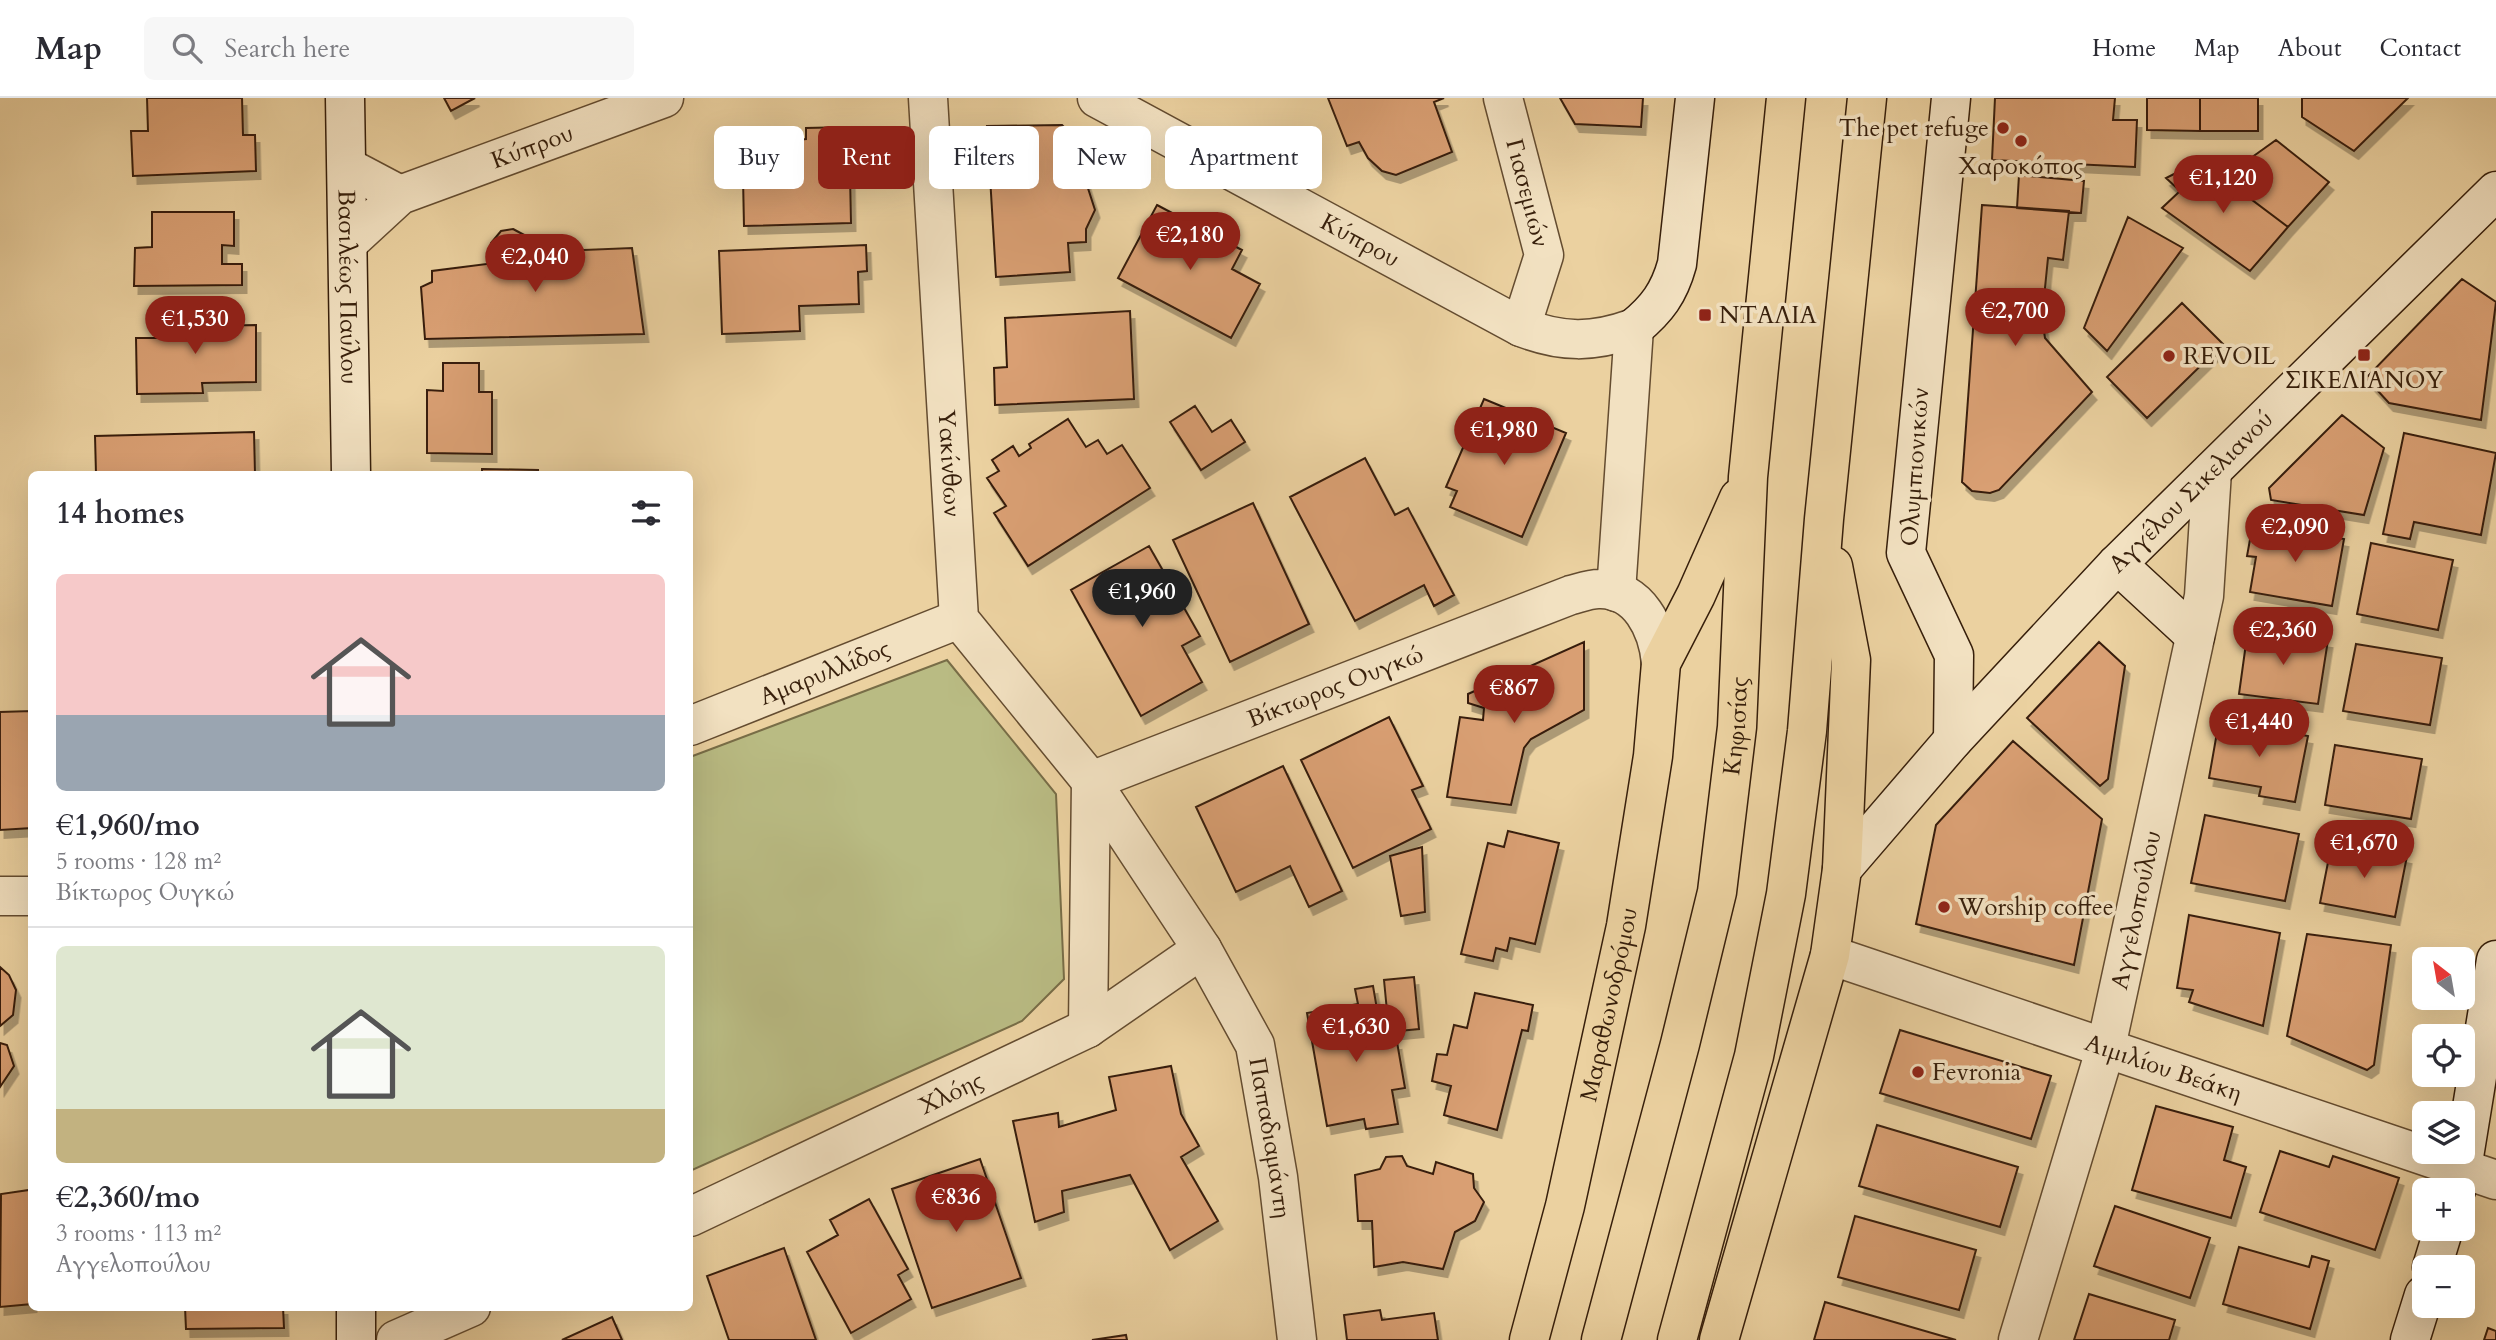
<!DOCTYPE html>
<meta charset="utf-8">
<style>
:root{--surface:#fff;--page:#f7f7f7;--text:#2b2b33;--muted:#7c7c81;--line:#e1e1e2;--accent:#8f2418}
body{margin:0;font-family:Cardo,serif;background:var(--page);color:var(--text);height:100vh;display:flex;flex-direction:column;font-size:26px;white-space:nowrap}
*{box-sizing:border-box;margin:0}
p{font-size:23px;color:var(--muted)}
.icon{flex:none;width:38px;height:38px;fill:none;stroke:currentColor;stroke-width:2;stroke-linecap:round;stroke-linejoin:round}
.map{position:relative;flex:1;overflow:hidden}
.details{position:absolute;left:28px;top:373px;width:665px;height:840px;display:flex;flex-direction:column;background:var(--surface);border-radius:10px;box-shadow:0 7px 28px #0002}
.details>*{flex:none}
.guide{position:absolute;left:714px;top:28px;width:665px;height:63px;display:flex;gap:14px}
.needle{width:46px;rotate:329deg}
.controls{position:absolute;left:2412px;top:849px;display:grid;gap:14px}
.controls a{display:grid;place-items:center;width:63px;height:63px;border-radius:10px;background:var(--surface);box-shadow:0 7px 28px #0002;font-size:35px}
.price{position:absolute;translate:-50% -60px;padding:0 16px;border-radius:24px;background:var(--accent);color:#fff;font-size:23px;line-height:46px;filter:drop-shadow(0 2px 4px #0008)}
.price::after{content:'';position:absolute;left:50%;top:42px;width:21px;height:16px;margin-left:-10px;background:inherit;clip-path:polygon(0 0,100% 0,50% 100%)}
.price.active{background:#222;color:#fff}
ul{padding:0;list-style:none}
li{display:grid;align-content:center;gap:14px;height:371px;padding:0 28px}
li+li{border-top:2px solid var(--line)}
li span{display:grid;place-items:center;height:217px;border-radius:10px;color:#555}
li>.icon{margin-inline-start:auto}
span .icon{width:126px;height:126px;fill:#fffc;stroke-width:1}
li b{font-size:30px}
h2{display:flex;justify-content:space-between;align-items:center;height:84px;padding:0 28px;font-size:30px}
.tag{padding:0 24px;border-radius:10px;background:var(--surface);box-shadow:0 7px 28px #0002;font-size:24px;line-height:63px}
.tag.active{background:var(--accent);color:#fff}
header{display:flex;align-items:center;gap:42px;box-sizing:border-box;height:98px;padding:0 35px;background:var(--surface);border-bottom:2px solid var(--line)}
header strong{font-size:33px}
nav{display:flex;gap:38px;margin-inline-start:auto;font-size:24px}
.search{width:490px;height:63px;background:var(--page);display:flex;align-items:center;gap:18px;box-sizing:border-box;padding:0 24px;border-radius:10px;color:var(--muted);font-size:26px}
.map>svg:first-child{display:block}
</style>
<header>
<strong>Map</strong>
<div class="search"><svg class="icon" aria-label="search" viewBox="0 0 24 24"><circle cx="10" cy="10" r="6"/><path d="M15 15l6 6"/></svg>Search here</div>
<nav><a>Home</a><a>Map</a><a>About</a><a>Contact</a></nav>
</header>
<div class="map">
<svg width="2496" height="1242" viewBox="0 0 2496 1242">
<defs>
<filter id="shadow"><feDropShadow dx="4.5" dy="8" stdDeviation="0" flood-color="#0004"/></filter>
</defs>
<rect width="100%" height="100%" fill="#ebd1a0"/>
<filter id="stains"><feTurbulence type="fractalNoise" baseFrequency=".00286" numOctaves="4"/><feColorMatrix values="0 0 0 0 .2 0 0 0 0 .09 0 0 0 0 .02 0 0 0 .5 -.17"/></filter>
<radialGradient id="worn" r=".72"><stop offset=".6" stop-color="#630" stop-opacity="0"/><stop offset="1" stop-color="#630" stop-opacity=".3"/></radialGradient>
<path fill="#b9bb83" stroke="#786d47" stroke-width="2" d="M947,562L1056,696L1064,881L1022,923L690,1073V659Z"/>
<path fill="#d99f73" stroke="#371f0b" stroke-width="2" filter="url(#shadow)" d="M147,0H242L243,37H255L256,73L133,78L131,33H148Z
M444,0H475L451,13Z
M1328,0H1444L1434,4L1452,54L1396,77L1382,73L1368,60L1359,44L1347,48Z
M1560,0H1643L1641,29L1575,26Z
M1995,0H2115L2113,22H2137L2135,69L1992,62Z
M2147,0H2200V33L2147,32Z
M2200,0H2258V33H2200Z
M2302,0H2408L2354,53L2302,19Z
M1062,27L1086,53V84L1095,112L1086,131V144L1068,145L1070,174L996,179L987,28Z
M849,29L851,125L744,128L742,31L786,30L787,43L806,41V30Z
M2276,42L2329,84L2288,129L2223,80Z
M2200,63L2288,129L2250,173L2162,110L2180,93L2166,80Z
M2019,77L2084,83L2081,115L2017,110Z
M1157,107L1242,152L1232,171L1260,186L1231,240L1118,180Z
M1982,107L2069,113L2063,162L2048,160L2042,220L2045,240L2092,294L1999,392L1990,395L1972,393L1962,384Z
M152,114H234V148L222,147V166H242V187L134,188L135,150L152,149Z
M2128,119L2183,150L2107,253L2084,230Z
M513,131L530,140L535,154L632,150L644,236L425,241L421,189L432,184V173L495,165L491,145L501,133Z
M866,147L867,173L858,174L859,206L799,208L800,233L722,236L719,153Z
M2462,181L2496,204L2481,322L2389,305L2366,280Z
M2182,205L2223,246L2147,320L2107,279Z
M1130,213L1134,301L995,307L994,270L1007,269L1005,220Z
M163,217H206L207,228L256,227V284L202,285L203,295L137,296L136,240H164Z
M443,265H479V294H492V356L427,355V292L443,293Z
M1484,301L1566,335L1522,439L1450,409L1457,393L1446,389Z
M1195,308L1212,334L1231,322L1245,344L1201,372L1170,324Z
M2342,317L2384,350L2364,417L2271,402L2269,390Z
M1068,321L1086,349L1098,342L1107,356L1122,347L1150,390L1028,468L994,415L1006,408L987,380L999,373L992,362L1013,348L1019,358L1031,350L1029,346Z
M254,334L255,376H96L95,338Z
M2404,335L2496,355L2481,437L2414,424L2410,441L2383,436Z
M1365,360L1395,417L1408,410L1454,497L1434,508L1424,487L1355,523L1290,399Z
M482,371L538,372V376H482Z
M1253,405L1309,526L1230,564L1173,442Z
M2253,425L2344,441L2332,508L2250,494L2256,459L2247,458Z
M2371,445L2453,462L2438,532L2357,516Z
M1149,448L1200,538L1182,548L1202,584L1141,618L1071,492Z
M2248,531L2328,542L2318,606L2239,596Z
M1584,544V612L1531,641L1524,650L1511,707L1447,699L1460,619L1483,622L1484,610L1468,605V596Z
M2099,544L2125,568L2108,681L2100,688L2027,620Z
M2356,546L2442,560L2430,627L2343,613Z
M32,613V730L0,732V614Z
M1389,619L1423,688L1412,692L1431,731L1353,770L1301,662Z
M2219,623L2308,638L2295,704L2259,698L2261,689L2209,680Z
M2013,643L2102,721L2074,867L1916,826L1936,727Z
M2335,647L2422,661L2411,721L2325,707Z
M1283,668L1342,793L1309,809L1290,768L1236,794L1196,709Z
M2205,717L2299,736L2285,803L2191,785Z
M1508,733L1559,745L1535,846L1510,840L1507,853L1496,850L1493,863L1461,856L1488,745L1504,749Z
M2332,744L2407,758L2395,819L2320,805Z
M1422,749L1425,814L1401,818L1390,758Z
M2189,817L2280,835L2263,928L2189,904L2193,892L2177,890Z
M2307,836L2391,847L2374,967L2367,972L2287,938Z
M0,869L9,877L16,892L13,917L0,928Z
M1414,879L1419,931L1389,934L1384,882Z
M1373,888L1383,946L1397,944L1405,990L1392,992L1398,1026L1366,1031L1364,1021L1327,1028L1307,915L1358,906L1355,891Z
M1475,895L1533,907L1528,933L1522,932L1497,1032L1444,1017L1451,988L1432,983L1437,956L1447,957L1454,927L1467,930Z
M1900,932L2051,978L2031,1041L1880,995Z
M0,945L7,947L14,968L0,989Z
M1171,968L1181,1016L1199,1048L1181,1059L1218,1123L1170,1152L1130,1077L1062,1093L1064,1114L1035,1124L1013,1023L1058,1015L1059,1029L1116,1012L1109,979Z
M2156,1008L2233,1029L2224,1062L2246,1069L2231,1120L2132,1092Z
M1877,1027L2018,1069L2000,1129L1859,1088Z
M2280,1053L2329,1069L2333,1058L2399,1080L2375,1152L2260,1114Z
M1402,1058L1407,1068L1433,1076L1436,1064L1473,1076L1474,1090L1484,1104L1475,1123L1455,1134L1443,1171L1403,1164L1374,1169L1372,1123H1358L1355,1077L1380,1071L1386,1059Z
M980,1061L1021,1180L932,1210L892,1091Z
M29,1092L32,1206L0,1209L1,1096Z
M869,1101L908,1171L898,1177L911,1201L851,1235L807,1154L838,1137L830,1122Z
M2115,1108L2210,1140L2190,1200L2094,1168Z
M1855,1118L1976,1152L1959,1212L1838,1179Z
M2239,1149L2309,1169L2312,1158L2329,1163L2310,1231L2223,1206Z
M784,1150L816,1242H729L707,1178Z
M2089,1196L2175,1222L2169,1242H2074Z
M1825,1204L1956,1242H1814Z
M185,1209H283L284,1230L186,1231Z
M1380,1212L1382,1222L1434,1215L1438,1242H1347L1344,1217Z
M612,1219L622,1242H562Z
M2488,1230L2496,1233V1242H2484Z
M1126,1237L1127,1242H1092Z"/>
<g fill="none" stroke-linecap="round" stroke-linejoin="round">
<defs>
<g id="street">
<path id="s1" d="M928,0L959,521L1091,683L1202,851L1255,947L1278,1079L1297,1242"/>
<path id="s2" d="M1097,0L1521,229C1562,245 1593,245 1634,230L1616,494"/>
<path id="s3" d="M1503,0L1544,157L1521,229"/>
<path d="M347,69L400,97"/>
<path id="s4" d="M349,144L400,97L664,0"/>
<path id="s5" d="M690,628L959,521"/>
<path d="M0,798H32"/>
<path id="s6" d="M1830,857L2496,1082"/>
<path id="s7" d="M1088,930L1091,683L1571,497C1579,495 1590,491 1599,491C1639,490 1658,531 1661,565"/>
<path id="s8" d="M690,1119L1088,930L1202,851"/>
<path d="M396,1242L471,1209"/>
<path id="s9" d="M2018,1242L2106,949L2204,498L2212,373"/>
</g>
<g id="secondary">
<path id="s10" d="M345,0L351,376"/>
<path d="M1951,0L1906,455L1954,557L1953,642"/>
<path d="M1634,230C1657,211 1669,195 1677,166L1695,0"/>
<path d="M2117,466L2195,538"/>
<path id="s11" d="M1842,771L1953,642L2117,466L2496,93"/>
<path d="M2456,1092L2462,1071L2496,862"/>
<path d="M2432,1169L2444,1130"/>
<path d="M356,1209V1242"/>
<path d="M2410,1242L2424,1197"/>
</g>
<g id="primary">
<path id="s12" d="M1529,1242L1565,1108L1626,828L1653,658L1661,565L1696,497L1739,400"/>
<path id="s13" d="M1601,1242L1680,946L1717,794L1737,629L1748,379L1786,0"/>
<path d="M1677,1242L1754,958L1786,796L1807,633L1824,421L1867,0"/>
<path d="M1719,1242L1830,857L1842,771L1851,562L1833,468"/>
</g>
</defs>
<use href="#street" stroke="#644c30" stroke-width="41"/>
<use href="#secondary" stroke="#371f0b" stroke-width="41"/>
<use href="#primary" stroke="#371f0b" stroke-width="41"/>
<use href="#street" stroke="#f2e1c1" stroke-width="38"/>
<use href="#secondary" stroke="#f2e1c1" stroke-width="38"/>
<use href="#primary" stroke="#ebd1a0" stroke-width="38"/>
</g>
<g fill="#8f2418" stroke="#f2e1c1" stroke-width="2.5">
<circle cx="2003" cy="30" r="7"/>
<circle cx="2021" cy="43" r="7"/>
<rect x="1698" y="210" width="14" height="14" rx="3.5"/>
<rect x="2357" y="250" width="14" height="14" rx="3.5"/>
<circle cx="2169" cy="258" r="7"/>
<circle cx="1944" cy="809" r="7"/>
<circle cx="1918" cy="974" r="7"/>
</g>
<g text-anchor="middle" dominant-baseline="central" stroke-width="7" stroke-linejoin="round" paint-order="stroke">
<g font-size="24" fill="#371f0b" stroke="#f2e1c1" text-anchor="start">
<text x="1989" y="30" text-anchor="end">The pet refuge</text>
<text x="2021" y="68" text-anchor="middle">Χαροκόπος</text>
<text x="1719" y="217">ΝΤΑΛΙΑ</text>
<text x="2183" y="258">REVOIL</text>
<text x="2364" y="282" text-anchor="middle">ΣΙΚΕΛΙΑΝΟΥ</text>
<text x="1958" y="809">Worship coffee</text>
<text x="1932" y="974">Fevronia</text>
</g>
<g font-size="24" fill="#371f0b" stroke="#f2e1c1">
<text stroke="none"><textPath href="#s4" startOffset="210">Κύπρου</textPath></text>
<text stroke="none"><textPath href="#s3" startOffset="98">Γιασεμιών</textPath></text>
<text stroke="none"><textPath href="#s2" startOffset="299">Κύπρου</textPath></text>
<text stroke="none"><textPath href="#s10" startOffset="189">Βασιλέως Παύλου</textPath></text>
<text stroke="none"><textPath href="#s1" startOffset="366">Υακίνθων</textPath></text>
<text transform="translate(1915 369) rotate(-86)">Ολυμπιονικών</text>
<text stroke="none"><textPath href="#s11" startOffset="514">Αγγέλου Σικελιανού</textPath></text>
<text stroke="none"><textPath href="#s5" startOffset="145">Αμαρυλλίδος</textPath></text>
<text stroke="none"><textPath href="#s7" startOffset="509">Βίκτωρος Ουγκώ</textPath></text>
<text stroke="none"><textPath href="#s13" startOffset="630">Κηφισίας</textPath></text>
<text stroke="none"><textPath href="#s9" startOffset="446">Αγγελοπούλου</textPath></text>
<text stroke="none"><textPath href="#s12" startOffset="345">Μαραθωνοδρόμου</textPath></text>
<text stroke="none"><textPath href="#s6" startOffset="352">Αιμιλίου Βεάκη</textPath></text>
<text stroke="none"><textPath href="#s8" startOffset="289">Χλόης</textPath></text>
<text stroke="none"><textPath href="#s1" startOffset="1136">Παπαδιαμάντη</textPath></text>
</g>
</g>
<rect width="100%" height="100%" filter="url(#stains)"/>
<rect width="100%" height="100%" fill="url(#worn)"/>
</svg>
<div class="controls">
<a><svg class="needle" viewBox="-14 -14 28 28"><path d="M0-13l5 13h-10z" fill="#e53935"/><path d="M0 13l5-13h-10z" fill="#7c7c81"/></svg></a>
<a><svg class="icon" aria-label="locate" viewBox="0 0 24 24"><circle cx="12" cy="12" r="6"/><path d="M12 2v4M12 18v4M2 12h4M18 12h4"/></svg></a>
<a><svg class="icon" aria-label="layers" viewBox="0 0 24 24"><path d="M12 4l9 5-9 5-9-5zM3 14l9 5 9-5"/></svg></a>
<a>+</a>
<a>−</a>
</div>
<b class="price" style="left:2223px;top:117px">€1,120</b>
<b class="price" style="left:1190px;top:174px">€2,180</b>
<b class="price" style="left:535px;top:196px">€2,040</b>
<b class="price" style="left:2015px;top:250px">€2,700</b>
<b class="price" style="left:195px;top:258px">€1,530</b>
<b class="price" style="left:1504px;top:369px">€1,980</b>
<b class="price" style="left:2295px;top:466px">€2,090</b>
<b class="price active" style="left:1142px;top:531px">€1,960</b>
<b class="price" style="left:2283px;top:569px">€2,360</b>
<b class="price" style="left:1514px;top:627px">€867</b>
<b class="price" style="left:2259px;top:661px">€1,440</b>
<b class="price" style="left:2364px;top:782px">€1,670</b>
<b class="price" style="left:1356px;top:966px">€1,630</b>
<b class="price" style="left:956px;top:1136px">€836</b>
<div class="guide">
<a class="tag">Buy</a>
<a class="tag active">Rent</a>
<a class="tag">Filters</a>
<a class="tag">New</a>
<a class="tag">Apartment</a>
</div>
<section class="details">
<h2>14 homes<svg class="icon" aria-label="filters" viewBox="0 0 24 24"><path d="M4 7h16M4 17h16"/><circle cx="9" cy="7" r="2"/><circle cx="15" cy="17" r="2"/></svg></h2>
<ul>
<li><span style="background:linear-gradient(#f6c9c9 65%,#9aa5b1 0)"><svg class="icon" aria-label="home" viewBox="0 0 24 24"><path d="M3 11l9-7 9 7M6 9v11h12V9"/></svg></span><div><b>€1,960/mo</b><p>5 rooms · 128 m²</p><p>Βίκτωρος Ουγκώ</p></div></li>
<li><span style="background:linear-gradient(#dfe7d0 75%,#c2b280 0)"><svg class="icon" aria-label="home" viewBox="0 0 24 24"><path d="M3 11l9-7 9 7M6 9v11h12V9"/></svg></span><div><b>€2,360/mo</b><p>3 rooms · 113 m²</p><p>Αγγελοπούλου</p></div></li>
</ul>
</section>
</div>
